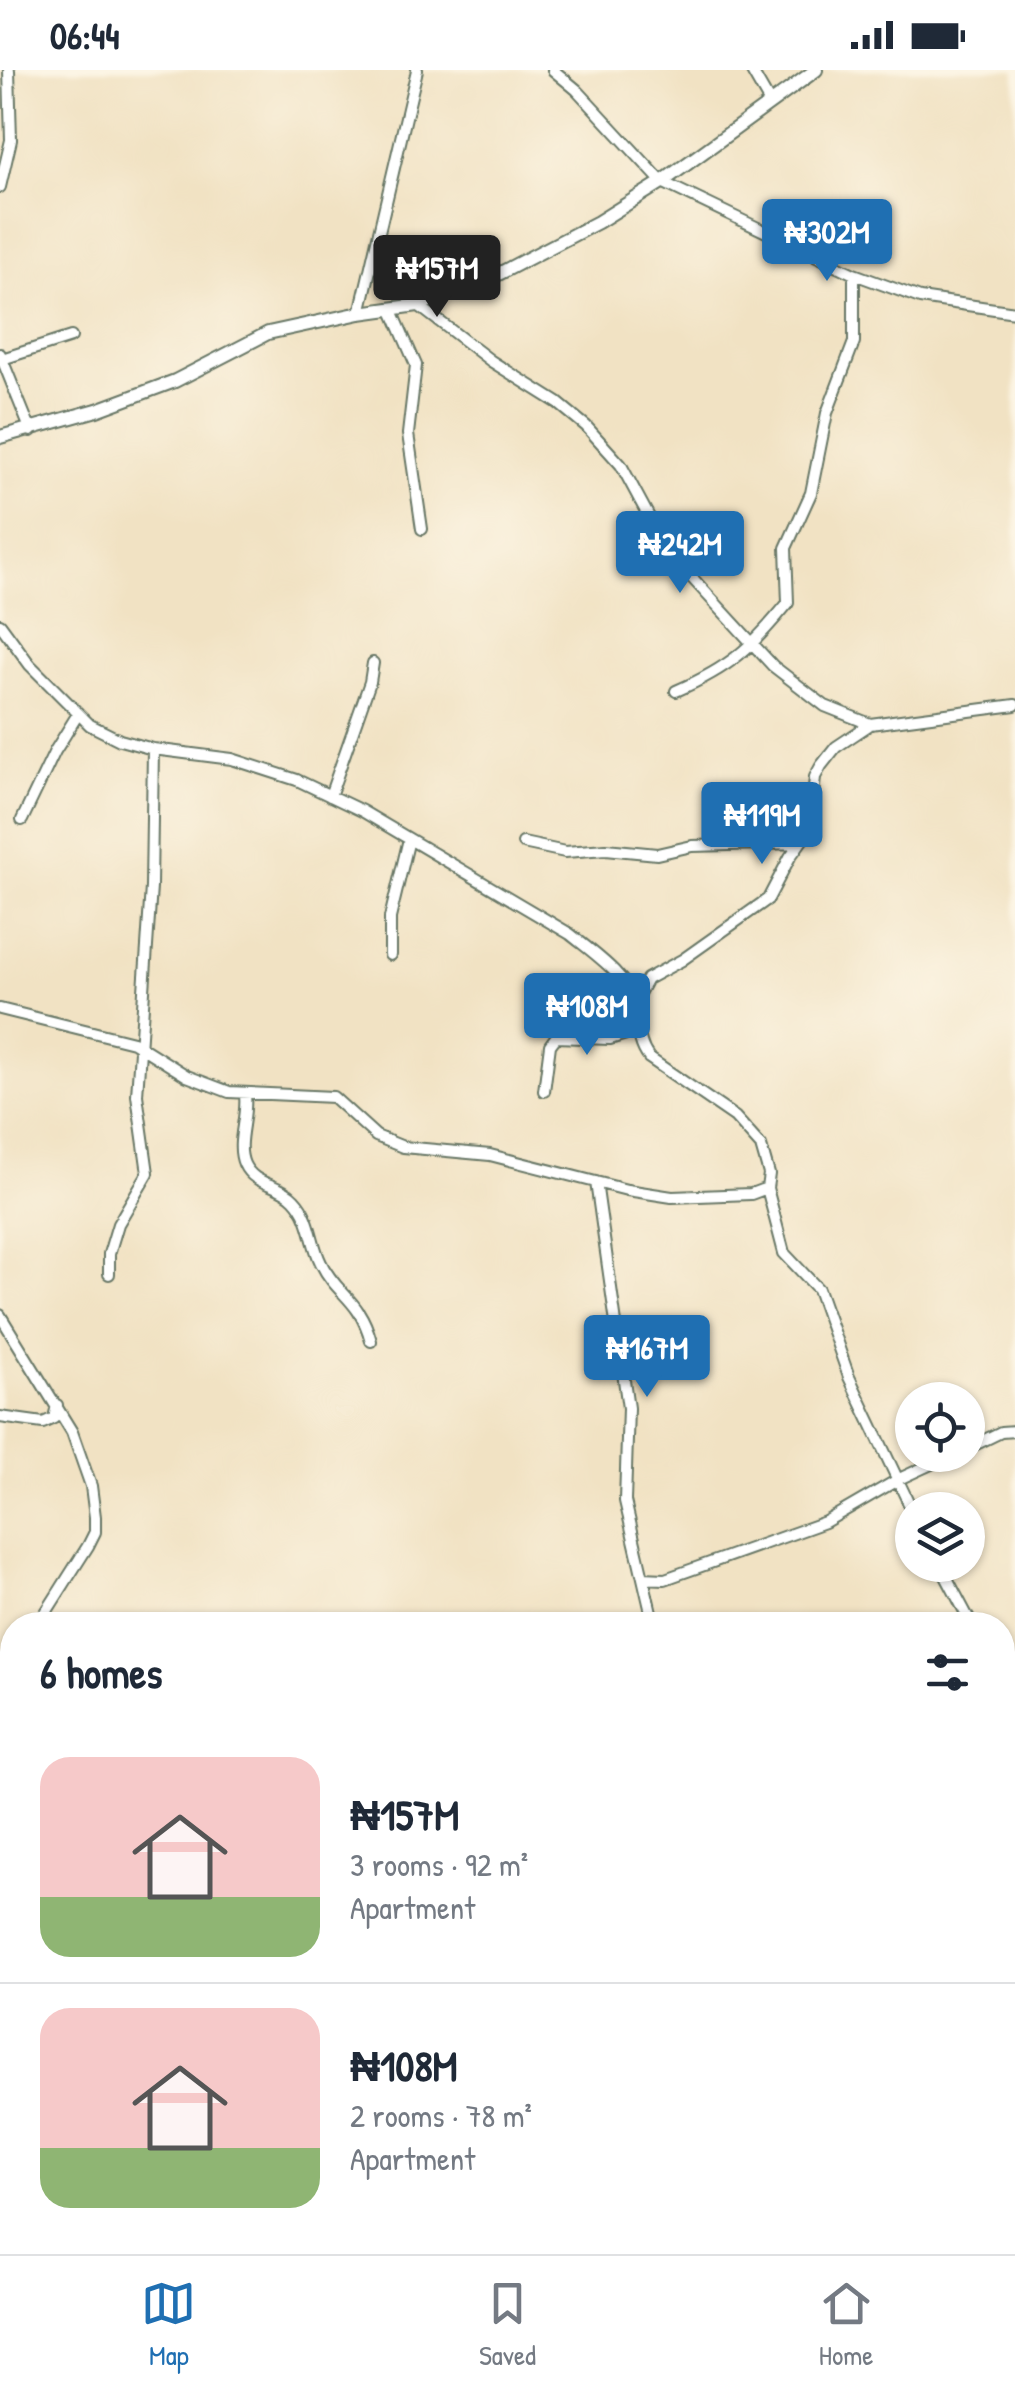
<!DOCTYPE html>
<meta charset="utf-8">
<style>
:root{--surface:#fff;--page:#f6f6f7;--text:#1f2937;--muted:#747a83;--line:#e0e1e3;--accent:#1f6fb2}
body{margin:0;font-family:"Patrick Hand",sans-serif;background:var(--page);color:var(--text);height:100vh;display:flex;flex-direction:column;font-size:38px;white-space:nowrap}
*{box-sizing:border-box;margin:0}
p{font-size:32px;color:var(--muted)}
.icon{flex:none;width:55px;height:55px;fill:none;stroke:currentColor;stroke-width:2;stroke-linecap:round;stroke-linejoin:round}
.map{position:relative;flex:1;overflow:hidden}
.sheet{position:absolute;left:0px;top:1542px;width:1015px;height:642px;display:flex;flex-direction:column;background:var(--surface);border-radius:40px 40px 0 0;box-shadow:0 2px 8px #0004}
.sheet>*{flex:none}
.tools{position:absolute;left:895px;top:1312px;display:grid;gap:20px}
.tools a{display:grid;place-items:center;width:90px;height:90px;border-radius:50%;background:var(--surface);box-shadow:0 2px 8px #0004;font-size:50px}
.price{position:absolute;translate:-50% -85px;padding:0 22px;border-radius:10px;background:var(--accent);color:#fff;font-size:32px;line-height:65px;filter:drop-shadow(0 2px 5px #0008)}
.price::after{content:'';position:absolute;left:50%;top:60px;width:30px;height:22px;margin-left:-15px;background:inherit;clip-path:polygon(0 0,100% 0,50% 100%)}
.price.active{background:#222;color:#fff}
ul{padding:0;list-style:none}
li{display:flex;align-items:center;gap:30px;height:250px;padding:0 40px}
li+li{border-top:2px solid var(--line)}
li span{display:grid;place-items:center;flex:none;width:280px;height:200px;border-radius:30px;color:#555}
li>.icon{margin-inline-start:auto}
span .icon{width:120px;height:120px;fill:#fffc;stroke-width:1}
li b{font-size:42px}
h2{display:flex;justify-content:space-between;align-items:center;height:120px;padding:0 40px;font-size:42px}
.status{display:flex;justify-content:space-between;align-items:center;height:70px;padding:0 50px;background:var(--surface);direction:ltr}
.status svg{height:28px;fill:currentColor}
.menu{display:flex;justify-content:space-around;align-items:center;height:140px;border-top:2px solid var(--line);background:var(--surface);font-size:28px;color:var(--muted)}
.menu a{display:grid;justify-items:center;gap:5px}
.menu .active{color:var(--accent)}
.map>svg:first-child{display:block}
</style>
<div class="status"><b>06:44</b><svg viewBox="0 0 49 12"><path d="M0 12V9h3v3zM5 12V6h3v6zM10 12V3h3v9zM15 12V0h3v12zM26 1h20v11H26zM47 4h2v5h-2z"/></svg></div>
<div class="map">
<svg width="1015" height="2184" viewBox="0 0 1015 2184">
<rect width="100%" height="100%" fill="#fcf5e5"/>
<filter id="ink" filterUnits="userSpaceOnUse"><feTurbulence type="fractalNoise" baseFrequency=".01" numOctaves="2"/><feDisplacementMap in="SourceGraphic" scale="20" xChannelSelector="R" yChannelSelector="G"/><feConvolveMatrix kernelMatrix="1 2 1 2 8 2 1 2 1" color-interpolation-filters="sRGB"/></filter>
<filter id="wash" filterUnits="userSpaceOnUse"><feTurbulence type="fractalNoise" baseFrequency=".0048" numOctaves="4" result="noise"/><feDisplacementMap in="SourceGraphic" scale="40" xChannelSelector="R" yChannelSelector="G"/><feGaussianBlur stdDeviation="2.25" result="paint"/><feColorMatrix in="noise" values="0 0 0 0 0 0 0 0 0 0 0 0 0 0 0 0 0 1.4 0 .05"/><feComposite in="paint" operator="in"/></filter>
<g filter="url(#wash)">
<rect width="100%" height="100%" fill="#f1e2c3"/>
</g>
<g filter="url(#ink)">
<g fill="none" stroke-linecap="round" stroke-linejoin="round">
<defs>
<path id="minor" d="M553,0L577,20L662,112L854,204L920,228L1015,242
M751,0L770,33
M0,117L11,70L9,0
M418,235L491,291L558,333L586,356L621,395L663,473L683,498L773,596L825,636L870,654L1015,635
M391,238L416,295L408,364L422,459
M360,243L417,0
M0,284L31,361
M2,289L71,267
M0,554L30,595L90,655L120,670L153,679L232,689L297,710L362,741L570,864C592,882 628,906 636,935C641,955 635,969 649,988L735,1047L761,1076L769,1104L767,1118L784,1183L818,1219L849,1307L912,1440
M676,621C731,597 751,578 788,533L786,478L811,423L827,343L854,272V204
M330,726L370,612L373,593
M22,750L55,681L78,644
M523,773L565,782L606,779L657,784L692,776L800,773
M390,885V848L409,769
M635,931L647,909L682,890L768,829L790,787L810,759L815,707L821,696L836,677L869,655
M0,939L133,972L187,1006L229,1022L333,1027L376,1066L403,1077L490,1085L627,1120L672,1127L751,1124L767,1118
M544,1021L550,975L556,967L610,969L636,961
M245,1025C248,1048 235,1073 244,1094C254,1116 279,1113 294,1129C312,1148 310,1171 321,1193C337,1226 359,1227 371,1271
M596,1112L628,1338L625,1431L654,1555
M109,1204V1184L118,1154L148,1103L137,1025L151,817L153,679
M0,1245L72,1362L91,1416L95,1447V1462L88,1476L38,1555
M0,1347L43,1353L54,1348L57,1335
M968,1378L1001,1362L1015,1361
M940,1495L972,1555
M643,1508L665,1509L825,1452L899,1409L951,1385
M1002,1619L1015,1649
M0,1631L12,1607
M0,1845L12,1854
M1002,2037L1015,2039
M9,2146L12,2142
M264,2172C285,2179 303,2184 323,2172
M369,2172C397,2184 410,2172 436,2176
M549,2172L555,2184
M151,2184L155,2172"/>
<path id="major" d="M0,367L97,340L175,311L268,263L360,243L418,235L487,210L598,152L662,112L816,0"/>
</defs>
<use href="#minor" stroke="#687766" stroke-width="14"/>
<use href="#major" stroke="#687766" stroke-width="16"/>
<use href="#minor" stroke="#fff" stroke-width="10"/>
<use href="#major" stroke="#fff" stroke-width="12"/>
</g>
</g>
</svg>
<div class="tools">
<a><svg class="icon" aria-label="locate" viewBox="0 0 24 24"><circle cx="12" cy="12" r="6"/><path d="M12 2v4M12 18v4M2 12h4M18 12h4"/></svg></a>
<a><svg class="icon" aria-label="layers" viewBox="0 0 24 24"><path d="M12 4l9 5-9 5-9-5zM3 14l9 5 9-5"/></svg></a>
</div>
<b class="price" style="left:827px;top:214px">₦302M</b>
<b class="price active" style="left:437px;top:250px">₦157M</b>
<b class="price" style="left:680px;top:526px">₦242M</b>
<b class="price" style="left:762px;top:797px">₦119M</b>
<b class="price" style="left:587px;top:988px">₦108M</b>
<b class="price" style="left:647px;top:1330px">₦167M</b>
<section class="sheet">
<h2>6 homes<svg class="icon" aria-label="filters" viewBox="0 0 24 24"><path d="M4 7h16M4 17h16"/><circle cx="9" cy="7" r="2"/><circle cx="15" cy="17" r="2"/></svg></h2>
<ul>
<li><span style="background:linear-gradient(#f6c9c9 70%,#8fb573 0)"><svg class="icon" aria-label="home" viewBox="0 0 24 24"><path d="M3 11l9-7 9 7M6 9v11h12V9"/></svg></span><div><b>₦157M</b><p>3 rooms · 92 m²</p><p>Apartment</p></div></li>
<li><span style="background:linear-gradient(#f6c9c9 70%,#8fb573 0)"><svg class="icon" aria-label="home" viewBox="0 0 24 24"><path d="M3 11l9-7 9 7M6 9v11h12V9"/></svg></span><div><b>₦108M</b><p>2 rooms · 78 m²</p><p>Apartment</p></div></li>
</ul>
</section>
</div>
<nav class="menu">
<a class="active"><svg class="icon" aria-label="map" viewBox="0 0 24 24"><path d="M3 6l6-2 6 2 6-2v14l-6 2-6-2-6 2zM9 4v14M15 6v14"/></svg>Map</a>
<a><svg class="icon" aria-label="saved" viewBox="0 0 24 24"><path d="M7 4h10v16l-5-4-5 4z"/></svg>Saved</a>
<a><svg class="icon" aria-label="home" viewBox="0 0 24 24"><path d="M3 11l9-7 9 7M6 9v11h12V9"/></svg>Home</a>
</nav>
